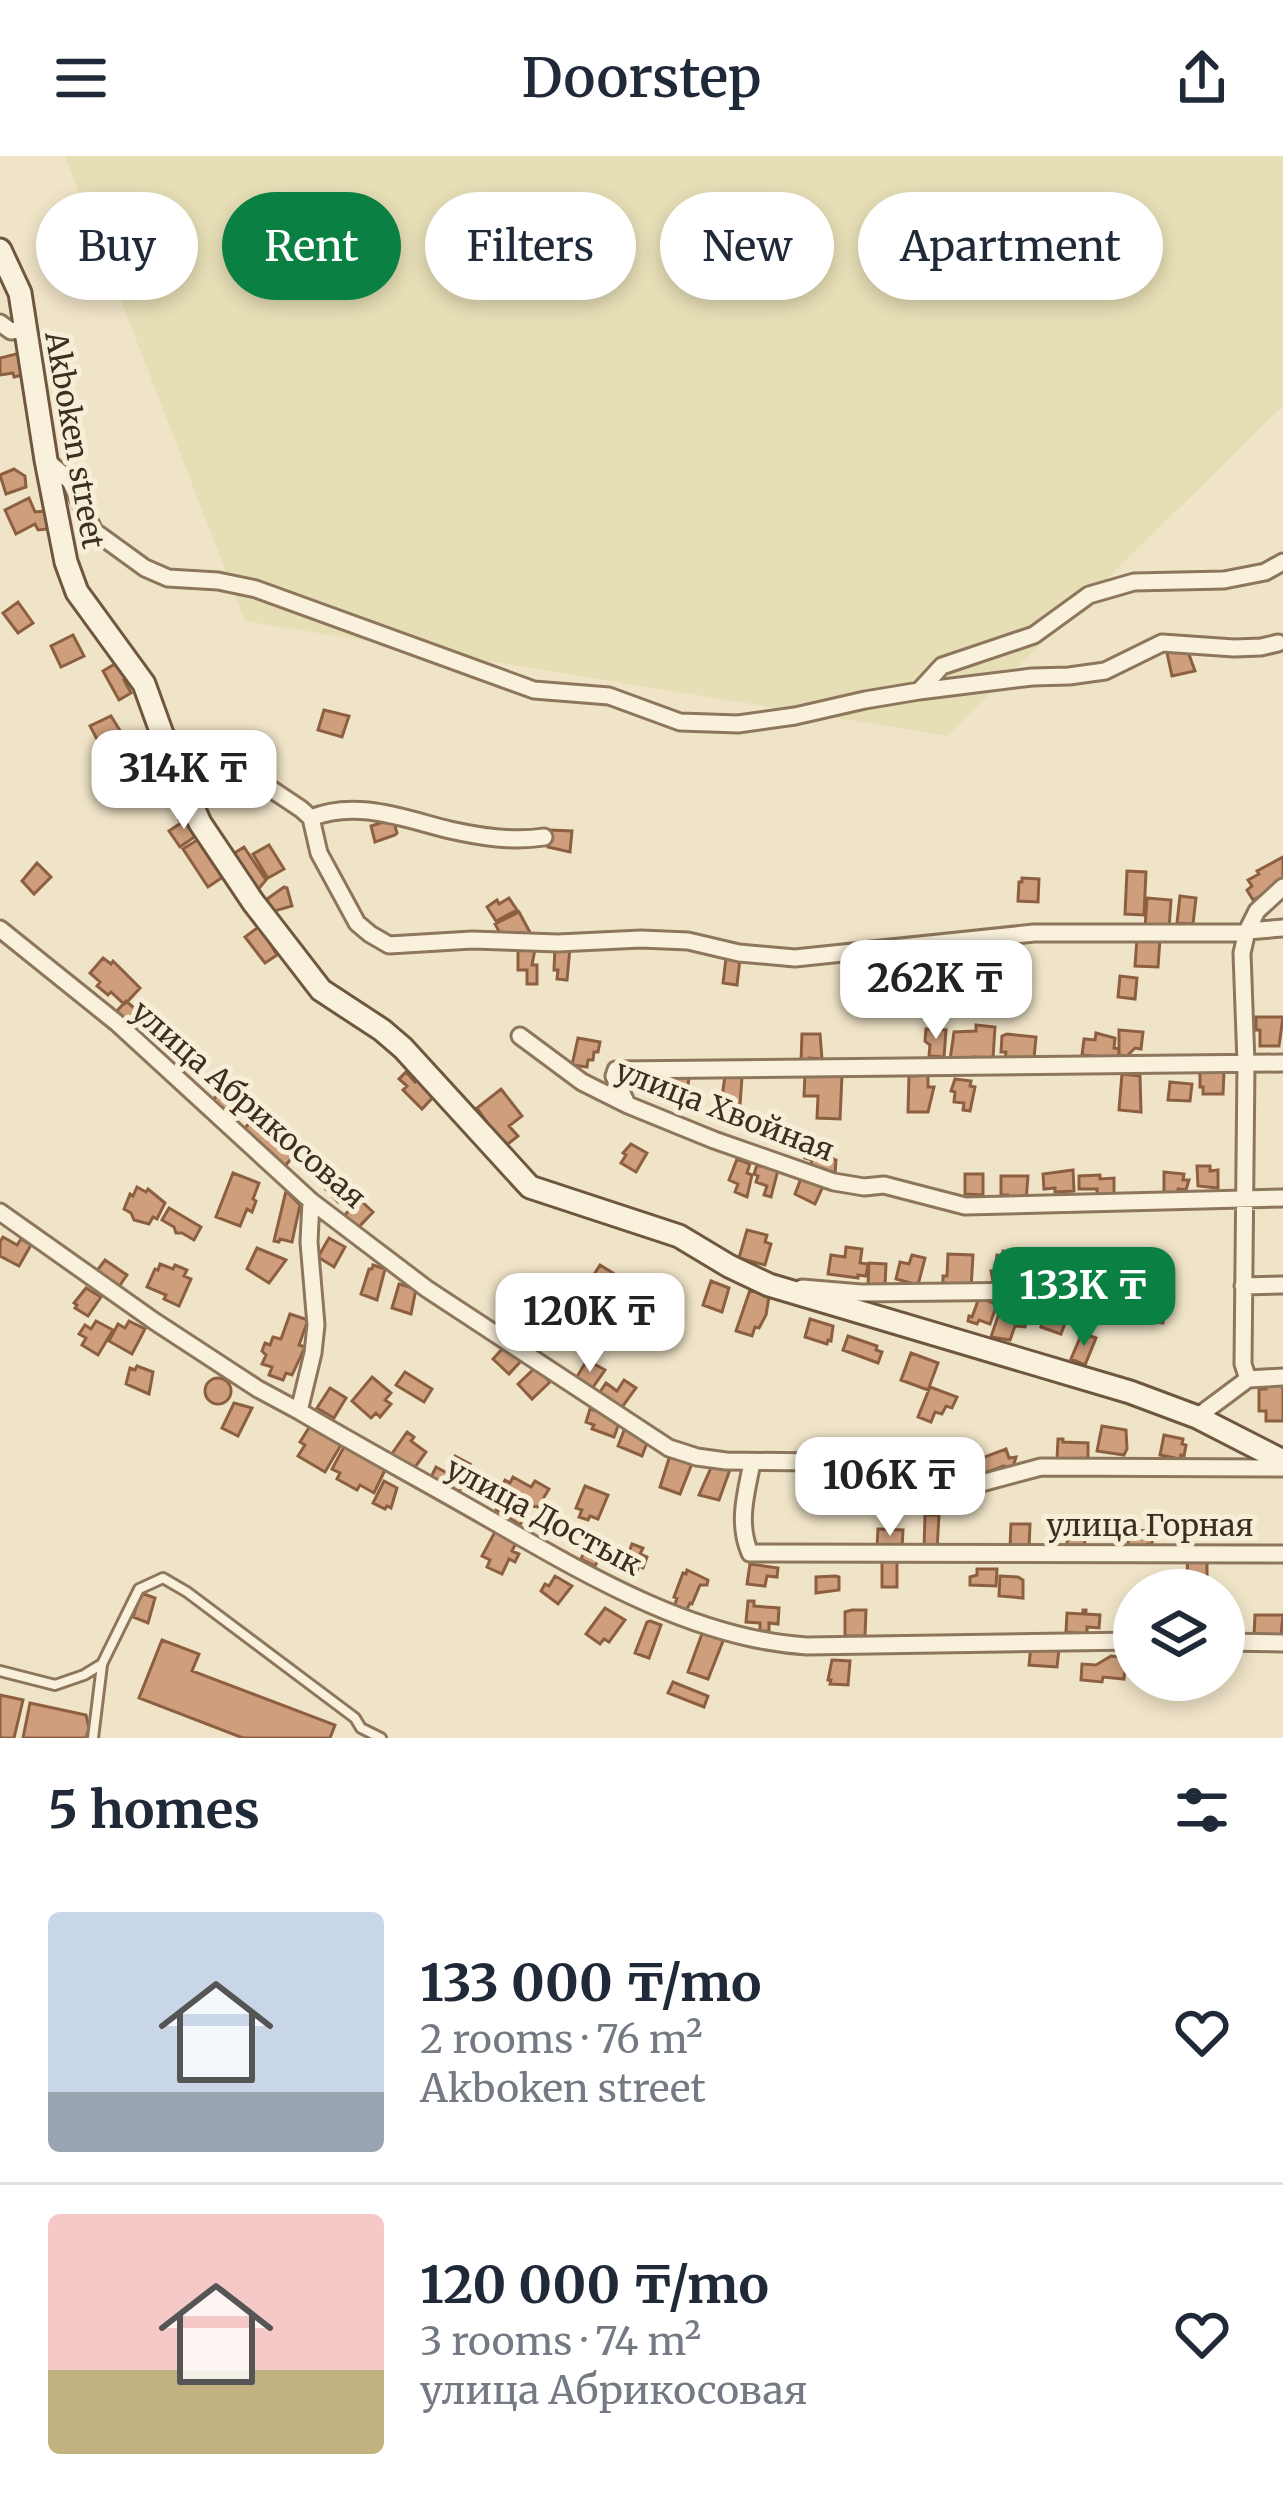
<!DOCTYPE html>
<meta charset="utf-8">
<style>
:root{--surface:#fff;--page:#f6f6f7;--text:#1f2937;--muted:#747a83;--line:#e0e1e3;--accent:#0b8043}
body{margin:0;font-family:Merriweather,serif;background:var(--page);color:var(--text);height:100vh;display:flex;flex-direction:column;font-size:45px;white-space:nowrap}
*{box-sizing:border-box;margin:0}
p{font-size:39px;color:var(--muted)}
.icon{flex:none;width:66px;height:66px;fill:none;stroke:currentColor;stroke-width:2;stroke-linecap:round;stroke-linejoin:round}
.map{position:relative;height:1582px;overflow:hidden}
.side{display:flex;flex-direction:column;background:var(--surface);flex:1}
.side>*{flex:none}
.hud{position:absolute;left:36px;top:36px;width:1212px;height:108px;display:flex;gap:24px}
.fabs{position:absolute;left:1113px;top:1413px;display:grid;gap:24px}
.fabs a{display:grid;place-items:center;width:132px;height:132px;border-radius:50%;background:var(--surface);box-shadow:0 6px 18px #0003;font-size:60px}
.price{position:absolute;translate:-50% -102px;padding:0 27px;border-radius:24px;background:#fff;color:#222;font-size:39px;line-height:78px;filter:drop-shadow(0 3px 6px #0008)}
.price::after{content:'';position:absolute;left:50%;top:72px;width:36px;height:27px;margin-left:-18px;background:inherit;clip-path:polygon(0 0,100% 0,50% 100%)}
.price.on{background:var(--accent);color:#fff}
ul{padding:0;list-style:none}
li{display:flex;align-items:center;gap:36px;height:300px;padding:0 48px}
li+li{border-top:3px solid var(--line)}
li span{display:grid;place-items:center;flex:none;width:336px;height:240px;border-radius:12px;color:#555}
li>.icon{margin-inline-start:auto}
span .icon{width:144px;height:144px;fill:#fffc;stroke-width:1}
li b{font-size:51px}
h2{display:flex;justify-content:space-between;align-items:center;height:144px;padding:0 48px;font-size:51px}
.tag{padding:0 42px;border-radius:54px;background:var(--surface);box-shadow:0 6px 18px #0003;font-size:42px;line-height:108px}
.tag.on{background:var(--accent);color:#fff}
header{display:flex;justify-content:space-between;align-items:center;height:156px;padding:0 48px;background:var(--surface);font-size:54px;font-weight:600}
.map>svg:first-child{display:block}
</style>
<header><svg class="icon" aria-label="menu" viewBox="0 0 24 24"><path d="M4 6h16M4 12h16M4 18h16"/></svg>Doorstep<svg class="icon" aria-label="share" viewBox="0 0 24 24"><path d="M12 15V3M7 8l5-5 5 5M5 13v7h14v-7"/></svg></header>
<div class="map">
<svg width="1283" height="1582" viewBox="0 0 1283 1582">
<rect width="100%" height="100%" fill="#f0e4c8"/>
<path fill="#e6deb5" d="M65,0H1283V250L947,580L245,465Z"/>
<path fill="#cf9f7d" stroke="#8d5f41" stroke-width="3" d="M20,197L23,219L14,221L13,217L0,219V202Z
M14,313L25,320L26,331L6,338L0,319Z
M29,342L35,356L46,355L48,373L38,374L35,368L16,378L5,354Z
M18,446L33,467L18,477L3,457Z
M73,479L84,500L61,511L51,490Z
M1187,493L1195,515L1172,520L1167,497Z
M120,505L128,523L124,524L131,537L119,544L103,515Z
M324,554L349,560L342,581L318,574Z
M111,560L132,594L109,606L90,570Z
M258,587L273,594L258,616L245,607Z
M142,613L154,632L135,644L124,625Z
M225,616L240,636L219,648L208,626Z
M184,661L187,664L190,662L200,677L180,691L169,675L181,667L179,664Z
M393,663L397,677L395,679L375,686L371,670Z
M549,674L572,675L570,696L548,691Z
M202,681L226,719L208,731L183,693Z
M269,689L284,713L268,722L253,698Z
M244,691L266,724L256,736L233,698Z
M1283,701V728L1253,744L1247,734L1252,730L1248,724L1259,718L1257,715Z
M37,707L51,721L34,738L22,725Z
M1127,715L1146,716L1144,759L1125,758Z
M1022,722L1039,723L1038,746L1018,745L1019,726H1022Z
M284,731L287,732L292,750L271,756L267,743Z
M1180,740L1196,742L1193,768L1177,767Z
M509,742L517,754L496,765L487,751L497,744L499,748Z
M1147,742L1171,744L1169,773L1145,772Z
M519,756L533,782L502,781L495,768Z
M260,770L277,799L265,807L245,781Z
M1137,782L1160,783L1158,811L1135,810Z
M555,791L570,792L567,824L557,823L558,814H554Z
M518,793H535L532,809H537V828H527V814H518Z
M103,802L111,808L113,805L140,832L127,846L124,848L111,836L108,839L97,830L100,826L90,817Z
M726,802L740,803L737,829L723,827Z
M852,808L857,809V813H869L868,836L851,835Z
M1120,820L1137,822L1135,843L1118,841Z
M126,845L147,863L136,875L116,856Z
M1256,861H1283L1279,890H1260V874H1256Z
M976,869L995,871L993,902L973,901V906L950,904L954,876L976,875Z
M926,873L946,874L944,901L929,900L930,889L925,885Z
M1119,874L1143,876L1141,893L1135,892L1127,900L1119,899Z
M1096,877L1115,882L1114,892L1119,893L1118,908L1109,902L1082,899L1084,883L1095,884Z
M802,878H820L822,903L809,902L808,907L801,906Z
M1007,878L1036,881L1034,902L1024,901L1023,905L1005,904L1006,896H1001L1002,880Z
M578,882L600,886L598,896H594L593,904H588L587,911L572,909Z
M1200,915H1224L1223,938H1203V931H1200Z
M406,916L415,926L420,921L437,937L422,953L403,934L407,930L399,923Z
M917,917H928V931H934L928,956H908L909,920H917Z
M805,918L842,919L840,963L817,962L818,940H804Z
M1122,918L1140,920L1141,956L1119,954Z
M668,920L689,922L686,944L665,941Z
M725,920L742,921L740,949L721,948Z
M955,923L971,925L970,930L975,931L970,955L963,954L964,947L954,946L955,936L951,935Z
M229,924L243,936L227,956L213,944Z
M1170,926L1192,928L1190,945L1168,944Z
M501,933L522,960L509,970L518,980L504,991L477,952Z
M252,964L264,974L272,964L300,992L285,1010L244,973Z
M809,987L819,990L817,997L836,1004L835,1018L810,1012L812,1004L805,1002Z
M631,988L647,997L636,1016L621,1007L626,999L623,997Z
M737,1003L750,1008L747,1017L752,1019L747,1041L735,1036L738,1028L729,1024Z
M762,1004L779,1010L771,1041L764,1039L767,1030L756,1026L758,1020L754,1018L757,1009L760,1010Z
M1197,1010H1210V1015L1218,1014V1032L1198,1030Z
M334,1014L352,1034L338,1046L322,1029Z
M1073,1014L1074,1035L1055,1036V1032L1044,1033L1043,1018Z
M1164,1016L1184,1018L1183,1024H1189L1186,1034L1178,1033L1176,1043L1164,1041Z
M233,1017L259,1027L253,1043L256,1045L252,1056L247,1053L240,1070L216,1061Z
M965,1018H983V1039L965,1038Z
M1100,1019V1023L1114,1022V1044H1097V1033H1079V1020Z
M802,1020L824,1028L815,1048L795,1038Z
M1001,1020H1028L1026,1045H1013L1008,1039H1001Z
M137,1031L146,1036L148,1033L165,1047L157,1063L153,1061L149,1068L134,1064L131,1057L124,1053L130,1038L133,1040Z
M286,1035L300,1049L292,1086L280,1083L279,1086L274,1085Z
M359,1043L373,1056L357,1073L344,1060Z
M169,1052L201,1071L194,1084L182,1077H176L174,1071L162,1064Z
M747,1074L767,1079L765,1086L771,1088L765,1109L739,1102Z
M3,1081L17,1089L21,1083L31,1089L19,1110L0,1100V1086Z
M329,1082L345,1091L334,1111L318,1101Z
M846,1091L862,1093L860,1107L868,1108L866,1120L858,1119V1122L828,1118L831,1099L845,1101Z
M257,1092L286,1104L269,1127L247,1113Z
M1003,1095L1031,1102L1027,1126L1006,1123L1005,1127L993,1125L991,1115H995L997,1099L1002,1100Z
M948,1098L973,1099L971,1133L943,1132V1120H947Z
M912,1099L925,1102L918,1129L896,1123L900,1106L909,1108Z
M105,1104L127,1119L118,1132L96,1116Z
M869,1107L886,1108L885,1130L868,1129Z
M160,1108L173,1113L175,1109L187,1114L184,1120L191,1123L179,1150L164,1143L166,1139L147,1131L155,1113L158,1114Z
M373,1109L385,1113L377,1144L361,1138L369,1113H372Z
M600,1109L613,1117L597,1142L585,1133Z
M711,1125L729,1132L722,1156L703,1149Z
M1085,1127L1097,1128V1136L1106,1137L1104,1163H1084Z
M399,1128L416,1133L411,1158L392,1152Z
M86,1132L101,1141L88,1160L75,1152L77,1149L74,1147Z
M750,1134L769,1141L766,1159L759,1172L755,1171L752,1180L736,1175Z
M1141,1137L1167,1140L1163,1167L1138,1164Z
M979,1142L997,1148L990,1168L979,1164L977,1168L968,1165L969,1160L972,1161Z
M1003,1145L1030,1154L1025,1171L1015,1170L1010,1184L991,1181Z
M1055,1145L1070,1154L1061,1178L1041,1171L1049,1147L1053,1149Z
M290,1158L308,1164L299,1189L305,1191L300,1202L292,1219L286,1217L283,1224L269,1219L272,1211L262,1208L266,1199L262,1195L265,1187L270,1189L273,1181L281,1183Z
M810,1163L833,1170L831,1185L828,1184L827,1188L805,1181Z
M96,1165L113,1174L98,1199L82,1189L86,1182L79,1178L85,1169L91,1173Z
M129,1165L145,1173L132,1198L109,1185L118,1168L125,1172Z
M1082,1177L1096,1182L1085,1209L1071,1203Z
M848,1180L877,1190L876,1194L882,1196L878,1207L843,1194Z
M505,1190L521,1205L509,1218L493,1203Z
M911,1197L938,1207L928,1234L901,1224Z
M587,1204L605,1214L591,1234L575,1224Z
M137,1210L153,1216L149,1238L126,1228L130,1212L135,1214Z
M536,1211L550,1226L532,1243L518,1228Z
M405,1216L432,1233L424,1246L396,1229Z
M372,1221L391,1237L385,1244L391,1248L380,1261L376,1257L371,1262L352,1245Z
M205 1235a13 13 0 1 1 26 0a13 13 0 1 1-26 0Z
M624,1224L636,1232L620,1254L598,1239L606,1227L617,1235Z
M1266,1226H1283V1265H1266V1255H1259V1233H1266Z
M930,1231L957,1241L952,1252L946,1250L942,1258L935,1256L931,1266L918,1261Z
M330,1232L346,1242L334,1262L317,1252Z
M234,1247L252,1252L238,1280L222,1272Z
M590,1253L621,1262L614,1281L592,1273L594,1269L586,1266Z
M310,1270L341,1289L325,1316L298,1300L305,1289L300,1286Z
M1102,1270L1126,1274L1127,1293L1124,1299L1097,1295Z
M625,1272L649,1282L642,1300L618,1290Z
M407,1276L414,1281L411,1285L426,1296L413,1314L389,1302Z
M1164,1279L1183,1283L1182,1288L1186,1289L1184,1300L1181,1299L1180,1303L1160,1299Z
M1058,1283H1063V1286L1088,1287V1302L1057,1303Z
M345,1289L386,1312L374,1337L360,1329L357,1334L337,1323L340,1317L332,1313Z
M1006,1293L1009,1302L1016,1301L1012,1314L1004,1310L985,1317L979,1303Z
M671,1296L693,1305L680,1338L660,1331Z
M455,1300L470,1308L458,1325L463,1328L457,1340L429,1325L436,1311L447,1317Z
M714,1305L731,1311L719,1344L699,1339Z
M879,1316H897L901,1344H891V1339H879Z
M513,1321L531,1331L535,1325L549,1333L538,1351L531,1350L520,1369L496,1354L502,1343L496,1340L505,1324L510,1327Z
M384,1325L397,1332L391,1352L387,1350L385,1353L373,1347Z
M585,1330L608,1339L598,1363L590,1360L588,1364L579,1361L582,1354L576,1352Z
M925,1359H939L937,1394H924Z
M1068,1366L1084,1367V1371H1087L1084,1391L1067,1390Z
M1011,1368H1030L1029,1392L1010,1391Z
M878,1373L903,1374L902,1392H877Z
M496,1374L517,1385L512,1395L519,1398L515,1406L509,1403L502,1418L487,1411L490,1404L482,1400Z
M1129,1374L1153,1375L1152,1388H1148V1391L1128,1390Z
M590,1383L605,1390L595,1410L581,1403Z
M632,1388L643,1392L640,1398L647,1401L643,1412L639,1410L636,1417L626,1413L629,1405L626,1404Z
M1188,1399H1207V1434H1189V1424H1181V1417H1187Z
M882,1403H897V1431H882Z
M750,1408L778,1412L777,1421L767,1420L765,1430L747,1428Z
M977,1413H997L996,1430L970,1429V1421L977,1419Z
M687,1414L708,1424L707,1429H700L692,1448L690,1447L686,1455L674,1451L677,1442L674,1441L683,1417L686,1418Z
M555,1420L572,1430L558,1448L541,1435L545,1428L549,1430Z
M835,1420L839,1421V1434L816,1437V1421Z
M1000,1420L1018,1421L1023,1424V1442L999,1440Z
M141,1437L155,1442L148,1467L133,1461Z
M748,1445H754V1450L779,1452L778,1468L769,1467V1475H760V1467L746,1466Z
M605,1452L625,1464L609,1486L604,1483L600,1488L586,1478Z
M852,1454H866L865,1480H845V1456Z
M1083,1454H1086V1458L1100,1459L1099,1472L1087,1471V1478L1066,1476L1067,1457L1083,1458Z
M1255,1459H1283L1281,1479H1254Z
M650,1465L661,1469L649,1502L635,1497L647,1466Z
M703,1475L725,1480L708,1523L688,1516Z
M162,1484L199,1498L192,1515L335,1569L330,1582H243L139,1542Z
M1031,1490L1059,1493L1057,1511L1029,1509Z
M1111,1500L1126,1502L1124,1523L1103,1521L1102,1526L1081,1524L1082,1508L1096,1509Z
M832,1504L850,1505L848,1529L830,1528L831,1524H828Z
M673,1526L708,1540L704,1551L668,1537Z
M0,1539L23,1544L14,1582H0Z
M30,1547L86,1559L89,1572L86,1582H23Z"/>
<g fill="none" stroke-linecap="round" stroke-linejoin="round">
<defs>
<path id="lane" d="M0,1515L55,1529L84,1519L102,1508L139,1433L163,1422L187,1436L355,1562L361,1572L381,1582
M93,1582L102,1509"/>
<path id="street" d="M0,167L11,175L19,174L24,169
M46,304L70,325L94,375L145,412L168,422L218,425L256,433L534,534L609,540L680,566L738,568L795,560L865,544L919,535L942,510L1034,479L1089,439L1134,426L1224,424L1265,416L1283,406
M919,535L1032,521L1069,520L1105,515L1162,487L1234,492L1261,491L1278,487
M164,580L259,625L301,653L311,662L319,697L357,767L370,778L389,789L472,784L558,787L641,783L688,785L739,797L795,802L1034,777H1247
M311,662C356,643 405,663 450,674C481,681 513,686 544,681
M0,773L117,867L311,1045L427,1133L669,1292L697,1301L726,1305L822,1306L901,1314L970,1330L1041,1311L1283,1312
M1247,775L1283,772
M520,880L582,926L628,949L714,984L834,1026L864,1031L884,1029L965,1050L1283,1042
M626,946L614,920L616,914L1283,907
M0,1056L154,1165L258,1233L299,1255L313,1197L316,1169L309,1086L311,1045
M1243,1130L1283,1129
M802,1132L861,1137L1036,1135
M1248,1223L1283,1221
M299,1255C360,1291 423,1325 484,1360C582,1416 692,1483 807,1490L1134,1485
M1197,1261L1248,1223L1243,1208L1246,907L1242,797L1247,775L1257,755L1283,731
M752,1307C746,1337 737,1367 750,1397L1283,1398
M1224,1486L1283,1487"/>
<path id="secondary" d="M0,94L20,137L46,304L66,406L77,436L144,528L170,600L200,667L253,746L321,834L382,874L403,892L530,1031L679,1080L729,1110L769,1129L1130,1236L1197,1261L1283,1305"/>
</defs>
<use href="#lane" stroke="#8d765c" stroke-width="14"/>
<use href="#street" stroke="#8d765c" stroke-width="21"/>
<use href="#secondary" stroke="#6f573f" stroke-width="27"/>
<use href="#lane" stroke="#faf1dc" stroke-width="8"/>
<use href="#street" stroke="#faf1dc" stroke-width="15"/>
<use href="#secondary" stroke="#faf1dc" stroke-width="21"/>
</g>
<g text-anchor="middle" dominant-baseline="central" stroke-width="10" stroke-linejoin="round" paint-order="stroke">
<g font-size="30" fill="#3d2e20" stroke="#f7eed8">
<text transform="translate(75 284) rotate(80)">Akboken street</text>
<text transform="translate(249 948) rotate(41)">улица Абрикосовая</text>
<text transform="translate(725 954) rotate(21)">улица Хвойная</text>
<text transform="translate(544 1360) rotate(28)">улица Достык</text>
<text x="1150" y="1369">улица Горная</text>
</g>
</g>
</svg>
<div class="fabs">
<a><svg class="icon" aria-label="layers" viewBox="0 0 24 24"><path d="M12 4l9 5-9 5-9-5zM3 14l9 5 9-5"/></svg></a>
</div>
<b class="price" style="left:184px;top:676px">314K ₸</b>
<b class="price" style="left:936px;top:886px">262K ₸</b>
<b class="price on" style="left:1084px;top:1193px">133K ₸</b>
<b class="price" style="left:590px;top:1219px">120K ₸</b>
<b class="price" style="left:890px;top:1383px">106K ₸</b>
<div class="hud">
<a class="tag">Buy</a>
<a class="tag on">Rent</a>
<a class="tag">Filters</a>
<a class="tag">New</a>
<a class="tag">Apartment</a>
</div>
</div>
<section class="side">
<h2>5 homes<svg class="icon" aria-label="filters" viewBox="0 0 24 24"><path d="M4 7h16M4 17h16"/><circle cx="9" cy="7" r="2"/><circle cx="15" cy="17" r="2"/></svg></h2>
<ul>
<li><span style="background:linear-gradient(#c9d6e8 75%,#9aa5b1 0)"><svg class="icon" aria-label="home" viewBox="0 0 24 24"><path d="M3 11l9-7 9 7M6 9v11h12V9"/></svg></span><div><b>133 000 ₸/mo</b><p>2 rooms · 76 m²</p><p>Akboken street</p></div><svg class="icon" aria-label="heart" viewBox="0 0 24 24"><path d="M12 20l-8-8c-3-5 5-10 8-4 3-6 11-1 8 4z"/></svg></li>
<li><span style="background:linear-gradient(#f6c9c9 65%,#c2b280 0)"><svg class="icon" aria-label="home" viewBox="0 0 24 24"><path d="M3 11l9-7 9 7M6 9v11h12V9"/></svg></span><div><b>120 000 ₸/mo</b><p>3 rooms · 74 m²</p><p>улица Абрикосовая</p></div><svg class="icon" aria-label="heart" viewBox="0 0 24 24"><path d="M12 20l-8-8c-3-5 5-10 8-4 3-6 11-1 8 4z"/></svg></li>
</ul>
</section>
